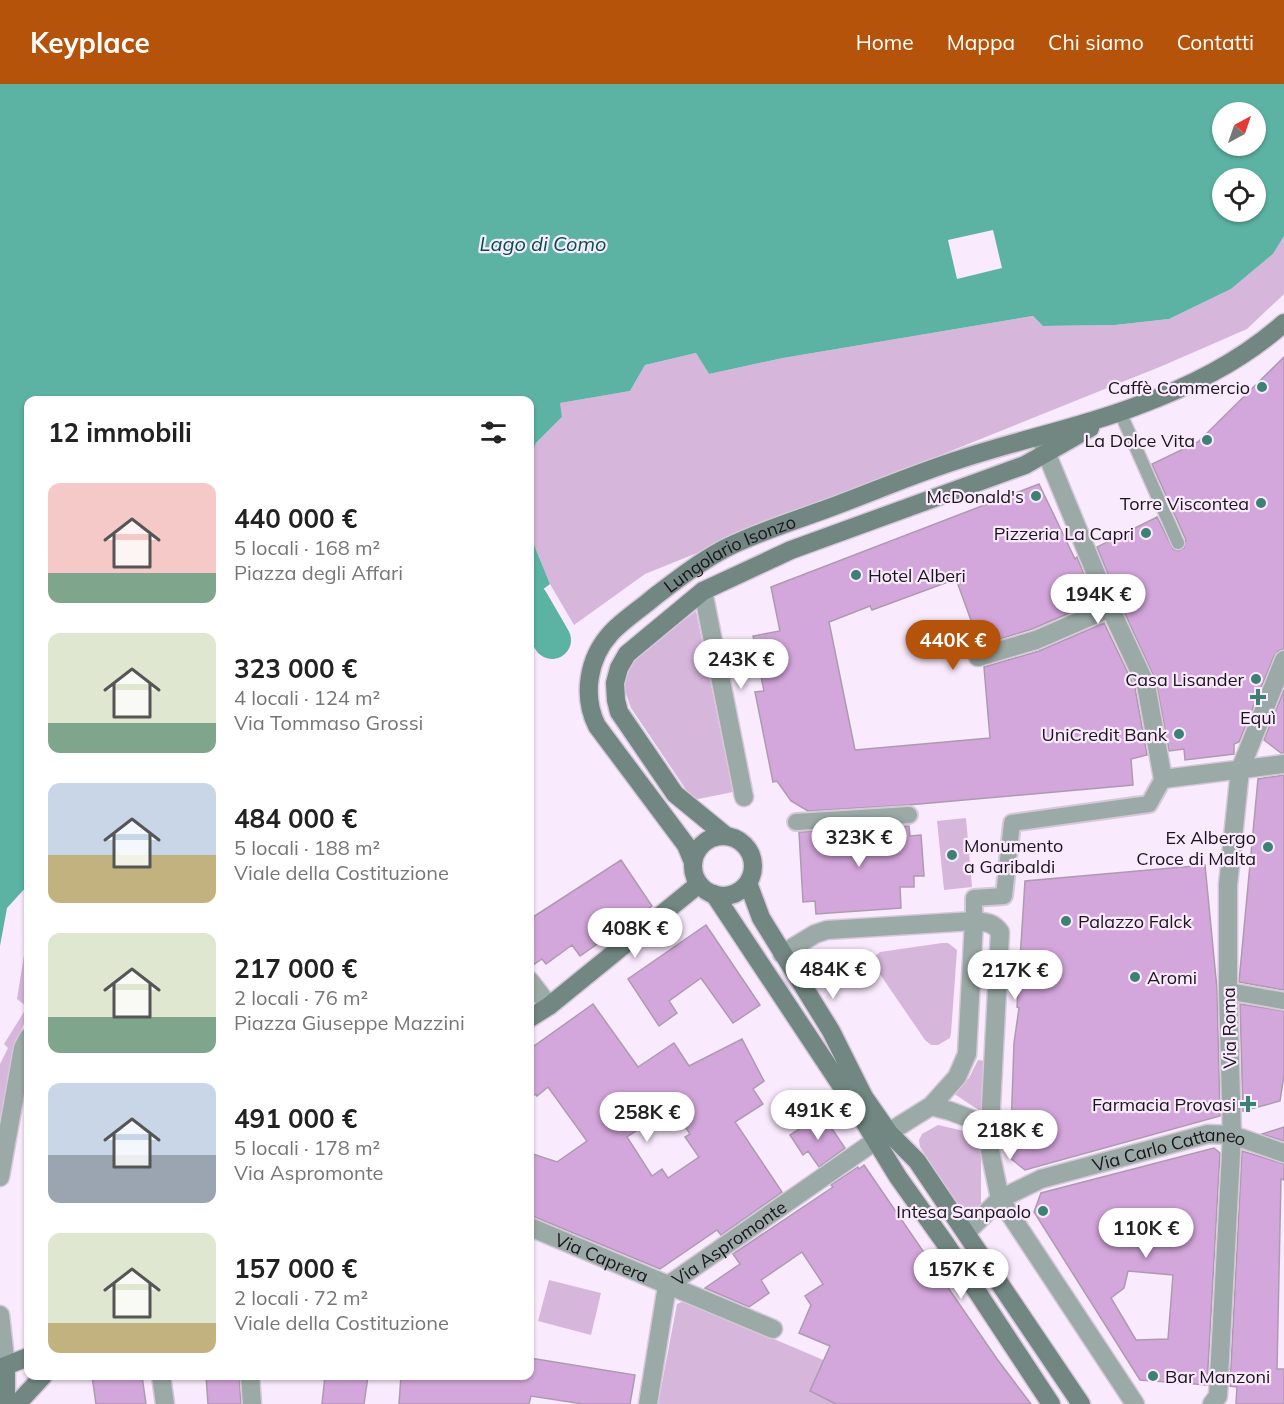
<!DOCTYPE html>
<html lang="it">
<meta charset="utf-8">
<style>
:root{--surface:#fff;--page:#f2f2f2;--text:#222;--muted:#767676;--accent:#b45309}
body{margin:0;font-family:Mulish,sans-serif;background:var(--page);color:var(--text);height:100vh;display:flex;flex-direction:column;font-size:22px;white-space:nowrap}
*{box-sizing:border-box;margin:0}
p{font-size:20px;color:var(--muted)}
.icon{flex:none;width:33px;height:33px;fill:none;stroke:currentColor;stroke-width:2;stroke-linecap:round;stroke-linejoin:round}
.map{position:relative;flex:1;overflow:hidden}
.sheet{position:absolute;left:24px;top:312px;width:510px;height:984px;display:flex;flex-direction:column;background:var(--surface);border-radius:12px;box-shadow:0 2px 4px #0004}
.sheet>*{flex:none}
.needle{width:39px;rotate:40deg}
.fabs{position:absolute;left:1212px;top:18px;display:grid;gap:12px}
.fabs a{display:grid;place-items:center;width:54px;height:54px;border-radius:50%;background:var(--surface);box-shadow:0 2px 4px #0004;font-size:30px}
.price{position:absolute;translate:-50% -51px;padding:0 14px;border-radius:21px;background:#fff;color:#222;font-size:20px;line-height:39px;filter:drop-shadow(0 2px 3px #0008)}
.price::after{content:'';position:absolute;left:50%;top:36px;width:18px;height:14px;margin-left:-9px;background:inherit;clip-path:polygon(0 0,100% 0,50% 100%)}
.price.selected{background:var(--accent);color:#fff}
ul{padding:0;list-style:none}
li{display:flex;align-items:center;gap:18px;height:150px;padding:0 24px}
li span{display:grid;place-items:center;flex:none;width:168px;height:120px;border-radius:12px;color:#555}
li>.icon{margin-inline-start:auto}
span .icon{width:72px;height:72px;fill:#fffc;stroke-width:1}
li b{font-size:26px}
h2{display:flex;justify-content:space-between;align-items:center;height:72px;padding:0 24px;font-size:26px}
header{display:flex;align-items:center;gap:36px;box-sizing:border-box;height:84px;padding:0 30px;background:var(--accent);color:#fff}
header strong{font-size:28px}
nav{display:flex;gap:33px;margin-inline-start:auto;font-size:21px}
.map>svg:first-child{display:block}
</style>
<header>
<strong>Keyplace</strong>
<nav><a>Home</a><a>Mappa</a><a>Chi siamo</a><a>Contatti</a></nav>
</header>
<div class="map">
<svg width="1284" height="1320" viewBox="0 0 1284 1320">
<rect width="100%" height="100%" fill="#faeafd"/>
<path fill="#d6b6db" d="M1284,152V210L1247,245L1162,282L645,490L574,541L550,500L530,451V374L536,359L562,333L559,319L630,307L645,281L696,269L709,290L783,274L1033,232L1043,242L1115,241L1169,235L1231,205L1273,170Z
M696,527L733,708L693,716L631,624L624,604L628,586L636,571Z
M966,734L972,803L944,806L937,737Z
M28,846V930L17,957L0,1039V980L8,964L4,960L27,923L17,915Z
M942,859H948L957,866L951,949L950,954L938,961H931L925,956L873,880L872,875L880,868Z
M978,976L985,977L983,1029L953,1009L969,994Z
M938,1041L973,1049L981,1061V1124L967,1131L962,1128L920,1063L919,1056L922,1050Z
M549,1196L601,1209L591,1251L538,1237Z
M684,1217L840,1283L837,1289L821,1282L810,1307L836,1320H658L677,1220Z"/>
<path fill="#5cb3a3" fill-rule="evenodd" d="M0,0H1284V152L1273,170L1231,205L1169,235L1115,241L1043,242L1033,232L783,274L709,290L696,269L645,281L630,307L560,319L562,333L536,359L530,374V316H28V801L7,824L0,862ZM1222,28H1256V62H1222ZM1222,94H1256V128H1222Z
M530,451L550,500L530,515Z"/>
<path fill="#faeafd" d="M993,146L1002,184L957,195L948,156Z"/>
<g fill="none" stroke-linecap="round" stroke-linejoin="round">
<path stroke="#5cb3a3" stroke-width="38" d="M530,518L552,556"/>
</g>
<path fill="#d4a7dc" stroke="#ad9ab0" stroke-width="1.5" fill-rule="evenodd" d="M1284,273V565L1278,567L1274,572L1239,658L1234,660V670L1185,676L1184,665L1169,667L1156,597L1120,519L1097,463L1157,433L1173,465L1178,467L1184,464L1186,456L1152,380L1198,358Z
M1039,400L1075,475L1077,473L1095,518L1032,545L980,561L956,495L872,526L870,522L829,538L855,666L990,654L984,583L1039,567L1104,539L1135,604L1147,671L1131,675L1133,701L908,721L808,727L791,717L777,697L773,698L755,608L764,607L753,552L780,547L771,503Z
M1284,606V669H1281L1264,656Z
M1284,691V906L1239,898L1258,695Z
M909,742L910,752L921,751L924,792H914V803H900L901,824L816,830L815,817L803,818L799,748Z
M621,776L652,822L580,872L572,861L546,880L542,875L530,883V835Z
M1205,781L1217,905L1220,1032L1025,1086L1010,1074L1014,959L1019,924L1017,923L1025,797Z
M706,841L760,921L733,939L701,894L669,917L677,929L659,942L628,895Z
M593,920L638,983L674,959L689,982L742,955L764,997L753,1005L763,1020L735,1038L782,1108L721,1151L717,1146L660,1185L530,1131V1069L557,1078L587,1057L548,1003L537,1012L536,1010L530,1014V965ZM672,1023L690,1050L685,1053L699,1073L668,1094L662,1085L652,1092L627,1053Z
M1240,920L1284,927V991L1280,1017L1243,1027Z
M822,1030L845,1064L819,1083L808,1067L803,1071L790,1051Z
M1284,1043V1057L1262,1050Z
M1214,1064L1220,1069L1207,1301L1140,1296L1034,1128L1041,1109ZM1128,1187L1173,1191L1168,1255L1136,1256L1111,1214L1124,1204Z
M1242,1067L1284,1080V1096L1281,1095L1277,1285H1284V1320H1236L1237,1303L1230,1302Z
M864,1081L997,1275L1031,1320H836L810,1307L830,1262L799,1249L811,1221L805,1212L823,1200L802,1168L761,1196L769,1209L749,1223L705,1204L740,1180L733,1170L833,1103L831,1101L858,1083L859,1085Z
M530,1274L635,1291L630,1320H583L531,1312L529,1320H399L401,1292H530Z
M92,1292H142L146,1320H96Z
M206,1292H239L241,1320H208Z
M325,1292H368L364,1320H322Z"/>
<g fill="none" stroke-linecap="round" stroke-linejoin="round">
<defs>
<path id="service" d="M1120,328L1178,459"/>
<path id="pedestrian" d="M796,738L909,731
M974,837V814L1004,812L1012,739L1149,720L1163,695
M1228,907L1284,917"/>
<g id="minor">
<path d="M1041,356L1110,524L1146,601L1163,695L1284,680"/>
<path d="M703,507L744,713"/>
<path d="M978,573L1036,556L1110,524"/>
<path d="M782,870L815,850L827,846L974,837C985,838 993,838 1000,848L990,1042V1067L1000,1115L1135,1320"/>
<path d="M530,897L549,922"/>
<path d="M931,1022L950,1027L990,1042"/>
<path d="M0,1093L23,964L28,954"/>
<path id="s1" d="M530,1143L773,1245"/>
<path id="s2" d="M966,1149L1000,1115L1041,1095L1208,1050L1232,1051L1284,1069"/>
<path d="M0,1231L6,1283"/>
<path d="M161,1292L165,1320"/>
<path d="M250,1292L252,1320"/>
<path id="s3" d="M648,1320L667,1202L875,1057L931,1022L957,993L967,970L974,837"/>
<path d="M1212,1320L1218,1312L1232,1051L1228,907V801L1240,686L1284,576"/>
</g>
<g id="secondary">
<path d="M725,751L675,710L619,628L616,616L615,599L619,584L627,570L703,507L791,466L1025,381L1090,344"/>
<circle cx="723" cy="782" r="30"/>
<path id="s4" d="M693,778L686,761L597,642C582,612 588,574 611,549C623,536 639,526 653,514C675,497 698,479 724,465C757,448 794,437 829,424C873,408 916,389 961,375C1018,356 1078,344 1134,323C1189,303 1240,278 1284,239"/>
<path d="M748,799L761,834L831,947L864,1013L889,1049L917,1077L1081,1320"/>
<path d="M714,810L854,1021L898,1093L945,1159L1051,1320"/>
<path d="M530,934L549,922L699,800"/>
<path d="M6,1283V1320"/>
<path d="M0,1284L28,1273"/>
<path d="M17,1320L43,1292"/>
</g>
</defs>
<use href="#service" stroke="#d6c8d9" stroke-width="15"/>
<use href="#pedestrian" stroke="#d6c8d9" stroke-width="20"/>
<use href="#minor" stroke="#d6c8d9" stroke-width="21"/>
<use href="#secondary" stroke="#d6c8d9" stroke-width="21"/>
<use href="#service" stroke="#9baaa6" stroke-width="12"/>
<use href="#pedestrian" stroke="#9baaa6" stroke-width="16"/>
<use href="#minor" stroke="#9baaa6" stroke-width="18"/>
<use href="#secondary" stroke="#728782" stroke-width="18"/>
</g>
<g fill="#3d8175" stroke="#faeafd" stroke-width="2">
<circle cx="1262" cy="303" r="6"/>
<circle cx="1207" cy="356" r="6"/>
<circle cx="1036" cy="412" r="6"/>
<circle cx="1261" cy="419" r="6"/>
<circle cx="1146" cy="449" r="6"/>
<circle cx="856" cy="491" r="6"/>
<circle cx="1256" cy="595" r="6"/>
<path d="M1255 604h6v6h6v6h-6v6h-6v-6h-6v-6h6z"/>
<circle cx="1179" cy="650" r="6"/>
<circle cx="1268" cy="763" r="6"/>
<circle cx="952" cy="771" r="6"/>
<circle cx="1066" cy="837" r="6"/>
<circle cx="1135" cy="893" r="6"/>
<path d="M1245 1011h6v6h6v6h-6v6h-6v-6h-6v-6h6z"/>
<circle cx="1043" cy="1127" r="6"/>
<circle cx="1153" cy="1292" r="6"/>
</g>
<g text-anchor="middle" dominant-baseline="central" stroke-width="4.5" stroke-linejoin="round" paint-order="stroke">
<g font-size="18" fill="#1b141c" stroke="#faeafd" text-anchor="end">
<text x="1250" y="303">Caffè Commercio</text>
<text x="1195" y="356">La Dolce Vita</text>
<text x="1024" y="412">McDonald's</text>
<text x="1249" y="419">Torre Viscontea</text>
<text x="1134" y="449">Pizzeria La Capri</text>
<text x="868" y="491" text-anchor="start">Hotel Alberi</text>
<text x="1244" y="595">Casa Lisander</text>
<text x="1258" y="633" text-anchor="middle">Equì</text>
<text x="1167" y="650">UniCredit Bank</text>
<text x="1256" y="753">Ex Albergo<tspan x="1256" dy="21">Croce di Malta</tspan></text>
<text x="964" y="761" text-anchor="start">Monumento<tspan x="964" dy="21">a Garibaldi</tspan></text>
<text x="1078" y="837" text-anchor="start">Palazzo Falck</text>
<text x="1147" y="893" text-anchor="start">Aromi</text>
<text x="1236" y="1020">Farmacia Provasi</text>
<text x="1031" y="1127">Intesa Sanpaolo</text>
<text x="1165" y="1292" text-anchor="start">Bar Manzoni</text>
</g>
<g font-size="18" fill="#1b141c" stroke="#faeafd">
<text stroke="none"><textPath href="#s4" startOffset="411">Lungolario Isonzo</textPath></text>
<text transform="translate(1229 944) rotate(-91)">Via Roma</text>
<text stroke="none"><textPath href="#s2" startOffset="226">Via Carlo Cattaneo</textPath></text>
<text stroke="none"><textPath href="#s3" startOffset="195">Via Aspromonte</textPath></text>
<text stroke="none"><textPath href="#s1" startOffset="78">Via Caprera</textPath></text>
</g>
<g font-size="20" font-style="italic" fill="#005247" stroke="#faeafd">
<text x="543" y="159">Lago di Como</text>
</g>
</g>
</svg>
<div class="fabs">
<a><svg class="needle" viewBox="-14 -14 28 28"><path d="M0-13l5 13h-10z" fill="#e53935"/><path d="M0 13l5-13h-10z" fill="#767676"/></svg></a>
<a><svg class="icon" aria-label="locate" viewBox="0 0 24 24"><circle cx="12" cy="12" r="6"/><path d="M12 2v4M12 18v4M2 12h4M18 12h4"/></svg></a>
</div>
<b class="price" style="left:1098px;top:541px">194K €</b>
<b class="price selected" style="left:953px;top:587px">440K €</b>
<b class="price" style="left:741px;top:606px">243K €</b>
<b class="price" style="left:859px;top:784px">323K €</b>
<b class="price" style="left:635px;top:875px">408K €</b>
<b class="price" style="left:833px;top:916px">484K €</b>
<b class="price" style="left:1015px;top:917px">217K €</b>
<b class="price" style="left:818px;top:1057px">491K €</b>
<b class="price" style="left:647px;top:1059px">258K €</b>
<b class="price" style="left:1010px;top:1077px">218K €</b>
<b class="price" style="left:1146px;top:1175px">110K €</b>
<b class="price" style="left:961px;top:1216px">157K €</b>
<section class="sheet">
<h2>12 immobili<svg class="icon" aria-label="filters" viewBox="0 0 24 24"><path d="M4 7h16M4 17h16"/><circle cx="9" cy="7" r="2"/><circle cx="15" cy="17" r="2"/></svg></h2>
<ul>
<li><span style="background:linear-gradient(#f6c9c9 75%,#7fa58c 0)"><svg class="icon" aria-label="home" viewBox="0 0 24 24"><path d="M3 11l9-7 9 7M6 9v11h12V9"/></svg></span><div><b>440 000 €</b><p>5 locali · 168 m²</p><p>Piazza degli Affari</p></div></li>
<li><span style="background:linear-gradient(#dfe7d0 75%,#7fa58c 0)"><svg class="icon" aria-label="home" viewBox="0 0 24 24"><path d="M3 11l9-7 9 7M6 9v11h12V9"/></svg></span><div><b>323 000 €</b><p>4 locali · 124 m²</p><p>Via Tommaso Grossi</p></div></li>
<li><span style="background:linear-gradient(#c9d6e8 60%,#c2b280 0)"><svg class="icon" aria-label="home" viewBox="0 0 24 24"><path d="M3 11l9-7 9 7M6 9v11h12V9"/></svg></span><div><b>484 000 €</b><p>5 locali · 188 m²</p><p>Viale della Costituzione</p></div></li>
<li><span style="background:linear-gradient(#dfe7d0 70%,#7fa58c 0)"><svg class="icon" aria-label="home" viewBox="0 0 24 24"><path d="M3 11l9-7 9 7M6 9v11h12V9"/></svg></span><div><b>217 000 €</b><p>2 locali · 76 m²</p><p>Piazza Giuseppe Mazzini</p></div></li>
<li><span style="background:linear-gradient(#c9d6e8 60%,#9aa5b1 0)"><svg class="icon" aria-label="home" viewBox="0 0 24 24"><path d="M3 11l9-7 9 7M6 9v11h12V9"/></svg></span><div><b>491 000 €</b><p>5 locali · 178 m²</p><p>Via Aspromonte</p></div></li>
<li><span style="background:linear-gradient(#dfe7d0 75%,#c2b280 0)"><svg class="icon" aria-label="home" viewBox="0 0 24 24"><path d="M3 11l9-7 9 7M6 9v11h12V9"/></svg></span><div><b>157 000 €</b><p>2 locali · 72 m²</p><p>Viale della Costituzione</p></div></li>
</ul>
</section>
</div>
